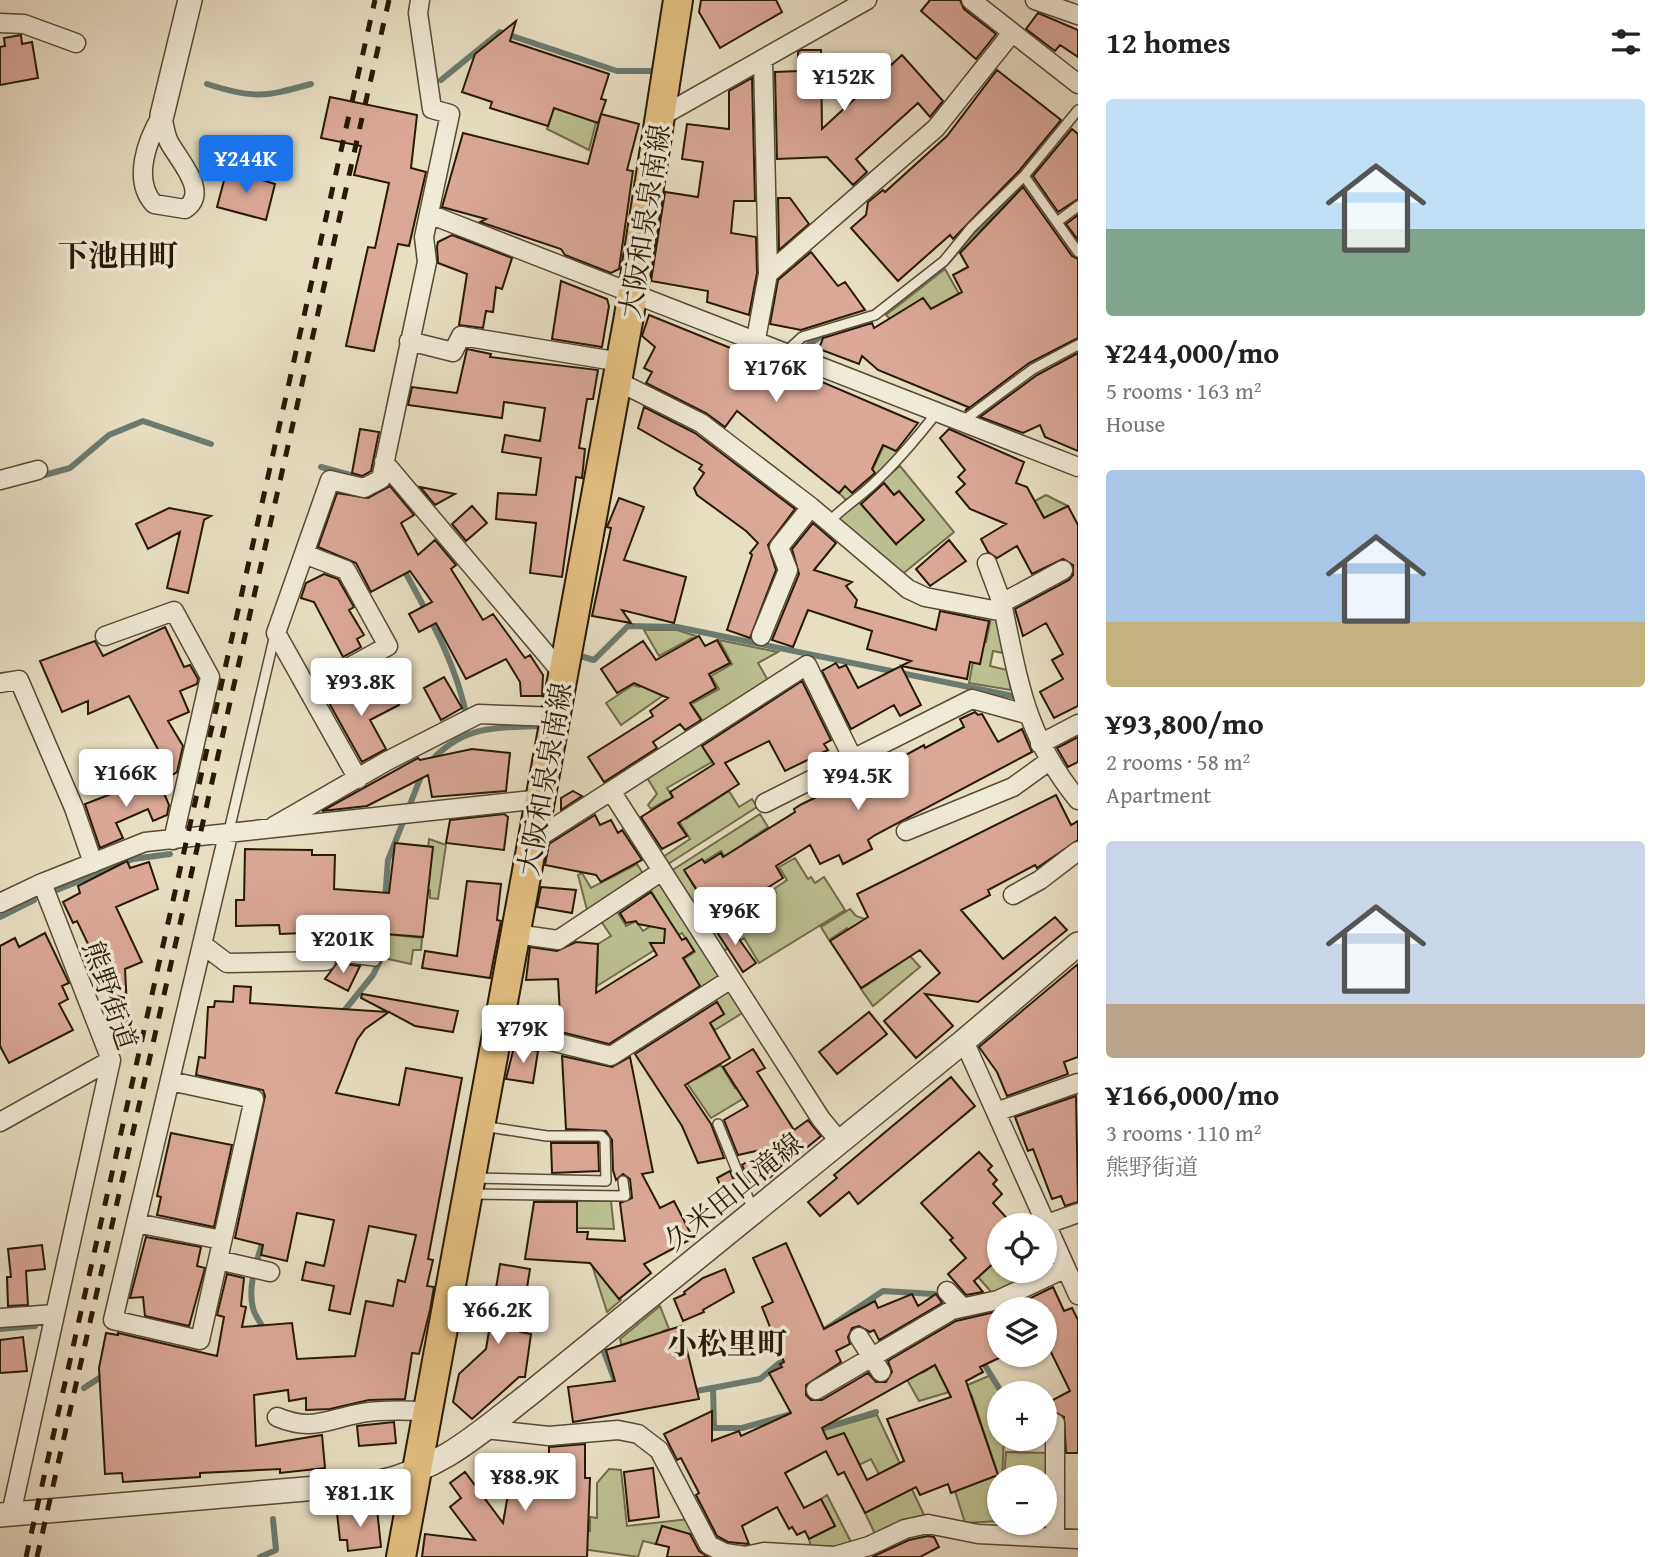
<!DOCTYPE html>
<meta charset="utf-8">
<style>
:root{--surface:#fff;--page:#f2f2f2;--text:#222;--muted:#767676;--accent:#1a73e8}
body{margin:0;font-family:"Gentium Book Plus","Noto Serif JP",serif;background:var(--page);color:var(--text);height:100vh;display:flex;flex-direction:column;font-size:26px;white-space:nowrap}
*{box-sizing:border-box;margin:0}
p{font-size:23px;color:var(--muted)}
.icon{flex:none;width:38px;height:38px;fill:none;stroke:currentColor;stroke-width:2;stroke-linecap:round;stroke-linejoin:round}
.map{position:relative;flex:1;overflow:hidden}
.side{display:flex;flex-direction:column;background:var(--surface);width:595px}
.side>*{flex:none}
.buttons{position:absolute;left:987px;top:1213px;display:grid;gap:14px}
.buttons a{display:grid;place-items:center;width:70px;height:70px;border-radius:50%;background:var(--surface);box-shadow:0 2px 5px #0004;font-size:35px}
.price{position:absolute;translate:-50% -60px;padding:0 16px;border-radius:7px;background:#fff;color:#222;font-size:23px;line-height:46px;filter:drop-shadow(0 2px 4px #0008)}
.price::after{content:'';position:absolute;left:50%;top:42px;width:21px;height:16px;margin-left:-10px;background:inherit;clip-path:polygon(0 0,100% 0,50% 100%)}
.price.selected{background:var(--accent);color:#fff}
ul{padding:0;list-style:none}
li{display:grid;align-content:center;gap:14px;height:371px;padding:0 28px}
li span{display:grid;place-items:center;height:217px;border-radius:7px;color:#555}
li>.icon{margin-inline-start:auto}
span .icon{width:126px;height:126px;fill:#fffc;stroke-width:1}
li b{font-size:30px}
h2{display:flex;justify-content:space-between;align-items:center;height:84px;padding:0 28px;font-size:30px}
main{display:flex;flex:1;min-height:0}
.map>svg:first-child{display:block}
</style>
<main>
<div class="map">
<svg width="1078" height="1557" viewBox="0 0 1078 1557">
<rect width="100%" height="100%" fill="#e8dfc3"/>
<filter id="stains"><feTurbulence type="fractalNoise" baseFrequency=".00286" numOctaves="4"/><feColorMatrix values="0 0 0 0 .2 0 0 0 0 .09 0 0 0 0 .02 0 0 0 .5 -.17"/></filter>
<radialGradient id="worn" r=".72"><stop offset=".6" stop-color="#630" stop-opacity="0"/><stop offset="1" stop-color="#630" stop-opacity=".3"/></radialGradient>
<path fill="#bcc090" stroke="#726c4a" stroke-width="2" d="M554,108L593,121L599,111L589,150L547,129Z
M945,269L962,299L931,309L923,298L891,320L886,315Z
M884,445L898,452C885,470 867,491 846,500L839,493L858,470L872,471Z
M900,466L954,532L900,576L835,521L844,510L859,502L896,544L894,495L882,481Z
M1046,495L1068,506L1044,518L1035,501Z
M991,618L997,619L1003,653L993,651L990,666L1007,670L1011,690L969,683L977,640L986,642Z
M677,630L696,636L659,656L644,630Z
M719,640L778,652L758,663L769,682L705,724L691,704L719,689L711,676L732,664Z
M647,684L678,685L621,725L606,703L633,685L639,687Z
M700,742L712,762L667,788L686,819L729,791L739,807L752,799L757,807L665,866L660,859L690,839L666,800L651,809L648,805L657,794L646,776Z
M760,814L768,827L744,843L761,871L741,883L721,851L686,873L713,917L704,923L671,871Z
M429,839L446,845L438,899L430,898V890L424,889Z
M795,858L808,879L811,877L815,883L824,877L845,910L759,963L744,938L722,952L711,935L776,893L774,889L787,880L779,867Z
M637,864L645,877L588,914L578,875L582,873L591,888Z
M661,877L723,976L662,1015L655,1003L695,977L684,959L695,952L682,933L597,986L598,944L611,936L599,918L615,908L626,926L636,921L643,931L666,916L648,886Z
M850,909L856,916L882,925L920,967L873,1006L861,989L897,965L877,935L850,932L847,928L829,940L821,927Z
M385,934L422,938L421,950H413L411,964L383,958Z
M729,988L744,1012L715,1030L710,1023L724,1014L714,997Z
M687,1065L696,1079L721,1065L735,1088L743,1083L751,1094L711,1118L678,1070Z
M577,1201H611L614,1229L577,1228Z
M999,1258V1270H1045L993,1294L978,1277Z
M592,1265L621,1300L607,1312Z
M660,1306L669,1329L663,1331L661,1341L622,1346L620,1339Z
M940,1362L949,1392L919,1401L905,1376L924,1372Z
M991,1375L1000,1393L999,1438L1004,1439L1002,1477H999V1521L965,1523L955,1491L998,1475L972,1396L965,1386Z
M877,1415L925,1517L876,1536L865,1513L892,1499L871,1459L859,1465L845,1435L818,1449L810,1434Z
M1006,1452L1049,1453L1048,1526L1042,1532L1021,1531L1022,1523L1045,1522V1477H1004Z
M609,1469L621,1470L627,1526L689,1519L697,1536L662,1526L656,1544L643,1541L638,1557L568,1547L581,1531H590V1517L597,1518V1483Z
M827,1495L853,1546L836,1551L811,1547L809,1539L835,1526L821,1499Z"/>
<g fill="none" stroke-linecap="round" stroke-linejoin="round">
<path stroke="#6b7b71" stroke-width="6" d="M441,80L500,32L617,71H651
M207,84C254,99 264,97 311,84
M932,276C948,264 957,250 970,236C994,211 1022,193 1039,163
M808,345L823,335
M321,467L354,476L357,481
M37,477L70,468L109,435L143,421L211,444
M403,568C430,618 456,663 467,718
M580,656L594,660L628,626L677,627L1013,696
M430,762C463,725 494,728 540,726
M57,890L133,859L170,854
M385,900L388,860L422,774
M0,917L34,900
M340,1016L373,975L380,961L382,928
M264,1237C258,1259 247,1285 253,1308C255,1318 263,1323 264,1333
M0,1329L35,1326
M826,1329L883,1291L934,1294L940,1301
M604,1352L617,1386
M981,1359L1002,1393
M84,1388L107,1373
M713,1388L714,1428H742L792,1414
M691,1392L760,1379L789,1355
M814,1431L876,1412
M1006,1440V1438
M260,1557L276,1550L273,1519"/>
</g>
<path fill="#dba897" stroke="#271904" stroke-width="2" fill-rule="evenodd" d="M701,0H776L782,12L720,48L699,12Z
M930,0H960L964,9L996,34L976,59L921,11Z
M1038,13L1078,30V57L1060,45L1055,51L1026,29Z
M516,21L510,41L609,74L601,99L606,100L598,123L554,108L548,126L490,108L492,102L462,92L475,54Z
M21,35L22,44L32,42L38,78L0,85V47L5,46L4,38Z
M801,50H821L822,129L902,55L943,101L930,117L918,103L856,159L867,172L853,185L827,157L777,159L775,72L798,71V52Z
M997,70L1061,120L1019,171L953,239L950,235L898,281L851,228L866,215L868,202L883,190L885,192L947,136Z
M752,78L755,201H734L731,233L756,237L757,273L749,315L707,302L708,291L651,281L665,192L698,197L703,162L682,159L687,124L729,129V91Z
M330,97L417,115L411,168L426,172L409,246L398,244L374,351L346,346L368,247L375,248L389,183L354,175L361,146L321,138Z
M601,114L639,124L627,170L633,171L619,269L611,273L565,255L561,249L480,222L486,219L442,207L463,133L588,164Z
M1072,129L1078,134V199L1058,212L1033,176Z
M227,169L275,184L266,220L217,207Z
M1023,187L1072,256L1078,259V338L1029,363L965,411L968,407L878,370L862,356L859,364L819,349L823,338L872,323L874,328L923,298L931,309L962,292L953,275L968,267L960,253Z
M778,198H790L809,224L779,250Z
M1078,215V240L1066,224Z
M452,235L512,258L502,289L496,287L493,312L486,311L483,328L459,325L467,274L438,263L437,247L438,242Z
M811,252L838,286L845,282L865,310L801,330L770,324L778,280Z
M561,281L607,299L609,306L602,347L552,339Z
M649,315L819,384L820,381L918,423L896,451L883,445L872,469L875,473L861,485L852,493L845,486L839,493L737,411L725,427L706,413L646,383L652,372L644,368L655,347L642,336Z
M467,349L491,354L490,357L598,370L593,399H587L579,448L585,449L582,478L576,477L562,577L530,573L536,523L496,519L498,493L536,495L541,458L502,452L505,435L540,441L545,408L504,402L502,418L408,405L412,387L457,393Z
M1078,353V451L1045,437L1040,425L1023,433L980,417L1037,375Z
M644,407L695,433L795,509L768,545L776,570L750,638L727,630L752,555L750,553L758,543L746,531L697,495L694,488L704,473L699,469L702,465L638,428Z
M360,429L379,432L371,471L362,476L352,473Z
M949,429L1024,462L1016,483L1027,487L1044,518L1068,506L1078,525V706L1054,718L1040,692L1063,679L1052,660L1063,654L1046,623L1023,636L1015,609L1069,580L1073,575V565L1063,559L1032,574L1017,546L997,558L988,552L981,539L1006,524L970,509L956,492L965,484L958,477L965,470L940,438Z
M884,483L894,495L899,491L924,520L896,544L861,504Z
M390,486L414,515L401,523L418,555L435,540L456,565L451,569L483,620L493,614L525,658L530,655L543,675L542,696H521L520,682L506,659L466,679L436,623L419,632L409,614L432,602L410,571L371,592L356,563L318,547L337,493L368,498Z
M420,487L455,494L435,505Z
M619,498L644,507L624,560L686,577L674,623L622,610L631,623L592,616L611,528L607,527Z
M472,506L487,523L466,541L452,524Z
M169,508L211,516L204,520L188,593L167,588L180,532L148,549L136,524Z
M813,523L836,543L814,570L852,582L846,586L857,600L855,607L936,630L940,611L989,621L980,664L970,662L967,679L901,666L921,705L900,716L894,705L851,729L822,671L836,663L839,668L846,665L858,688L911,661L867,649L872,631L808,610L793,647L772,640L799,574L792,549Z
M949,540L966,561L930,586L916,569Z
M324,574L338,579L354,607L349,610L364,635L357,639L361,647L343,657L314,602L301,598L306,583Z
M165,627L184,667L190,665L198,679L197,684L180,691L189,712L168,721L183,746L177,772L172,775L129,696L88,714V701L62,712L40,661L95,641L103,656Z
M699,636L705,646L717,640L730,663L709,674L716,688L690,703L701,720L685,730L680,724L653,742L657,748L604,782L588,757L653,716L650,711L668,698L634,683L617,693L601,669L643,641L656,660Z
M444,677L462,708L441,720L424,688Z
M802,681L831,740L824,744L828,750L785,771L769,741L725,763L739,784L678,823L687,836L662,849L641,817L673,797L670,792L714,764L702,746Z
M345,683L357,705L389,687L399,705L370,720L386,749L362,762L324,694Z
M975,712L978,715L982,714L998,742L1022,729L1032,752L875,835L868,840L872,849L843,864L839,855L820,864L810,845L776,866L783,878L727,913L722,905L711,912L684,870L702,859L705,863L721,853L723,857L795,812L794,809L802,804L861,776L862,779L924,745L925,748L964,727L960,719Z
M1078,737V762L1068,767L1057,748Z
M472,749L510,753L506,791L432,797L428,775L367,806L322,811L418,758L420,760Z
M157,776L169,805L167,815L153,821L148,809L116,823L123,838L100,848L85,804Z
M573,791L582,796L561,810V798Z
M1056,795L1071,825L1078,821V840L1037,868L1035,865L988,890L990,895L961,910L1003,959L1055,917L1067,930L978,1002L925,994L953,1026L916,1058L884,1021L940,973L920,950L861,988L830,941L868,917L857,894Z
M504,814L508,817L504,850L446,843L450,820Z
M595,815L600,825L611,820L618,833L622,830L642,860L601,882L596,875L545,865L549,844Z
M395,843L433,847L423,937L374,933V947L367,953L341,950L343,946L303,945V933L280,934L279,925L236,926V900H244L245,849L312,850V855H335L334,889L389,893Z
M127,861L130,868L149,862L158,889L116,907L142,962L125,969L128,1027L77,921L73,923L63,902L80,893L78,886Z
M467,881L501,884L497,920L501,921L490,978L422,968L425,951L457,956Z
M541,887L576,890L572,913L537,907Z
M651,892L682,940L686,938L694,951L683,958L700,986L609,1044L561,1032L558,979L526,980L530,947L557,951L576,942L598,944L596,993L657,955L650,943H664L665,929L638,924L636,921L626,923L620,913Z
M726,921L756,963L743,972L715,929Z
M45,933L69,983L62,986L68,999L59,1004L73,1030L9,1063L0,1046V946L15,938L19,947Z
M337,963L360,966L348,991L325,979Z
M1078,964V1057L1064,1062L1068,1074L1007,1096L997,1072L979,1047Z
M234,986L251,987L250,1003L388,1012L361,998L362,994L458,1011L453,1032L415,1026L389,1012L365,1029L357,1040L336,1093L399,1105L406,1068L462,1078L428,1259L433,1260L427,1286L434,1287L430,1310L419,1354L412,1353L405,1399L369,1400L330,1409L306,1410V1398L289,1401L288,1390L254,1395L256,1446L322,1435L325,1468L280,1473V1469L200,1473V1477L123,1482L122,1473L105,1474L99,1368L106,1333L118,1335V1333L217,1356L224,1317L217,1315L227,1274L244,1278L241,1306L246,1307L242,1327L292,1323L297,1359L355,1356L366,1301L393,1306L398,1280L405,1282L416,1235L369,1226L350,1314L329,1310L334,1286L302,1280L306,1262L324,1266L334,1220L297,1213L287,1261L261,1255L263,1245L235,1238L265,1096L263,1090L196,1075L199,1057L205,1058L208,1007H214L215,1001L233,1002Z
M717,1002L724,1014L710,1023L730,1058L685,1085L711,1124L724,1158L698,1163L682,1126L635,1054Z
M869,1012L887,1034L837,1074L819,1052Z
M514,1047L538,1051L533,1083L506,1079Z
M753,1049L765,1068L757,1072L794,1130L808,1120L821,1136L758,1187L753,1181L750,1183L742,1165L774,1147L738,1155L724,1120L748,1106L723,1067Z
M562,1056L612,1067L630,1057L653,1172L642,1174L660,1208L674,1201L693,1238L644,1264L651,1273L619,1299L590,1263L525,1259L534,1202H577V1232H588L587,1239L625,1241L620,1203L632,1198L630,1179L623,1174L616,1180L613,1170L612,1140L606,1131L566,1129Z
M951,1077L975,1106L858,1204L849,1192L820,1216L808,1202L837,1178L834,1175Z
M1076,1096L1078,1202L1065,1206L1061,1196L1052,1199L1033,1149L1028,1151L1015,1117Z
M171,1133L232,1145L214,1227L157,1215L161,1197L157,1196Z
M551,1143H598L599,1171L552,1173Z
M979,1152L992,1166L988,1170L997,1180L993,1184L1002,1194L993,1203L1013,1225H999V1258L974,1281L983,1292L966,1295L948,1274L966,1258L950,1240L953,1238L921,1203Z
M730,1171L737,1188L724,1194L717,1178Z
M146,1237L201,1247L197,1266L205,1268L189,1326L145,1316L143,1297L130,1298Z
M786,1243L824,1329L875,1301L878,1308L912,1294L918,1306L936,1294L942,1303L879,1340L874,1330L870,1332L859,1326L852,1328L848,1337L850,1344L836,1351L841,1362L806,1385V1395L811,1400H822L868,1373L876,1382H886L892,1372L888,1361L891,1359L956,1321L999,1311V1358L980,1367L983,1372L966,1381L998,1475L951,1493L948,1484L920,1495L916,1487L865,1513L844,1472L838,1475L826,1451L785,1473L804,1508L821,1499L835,1526L809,1539L805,1531L797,1535L792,1527L789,1529L777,1507L742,1526L749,1544L728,1542L717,1536L696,1495L699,1493L681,1458L677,1460L664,1434L712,1411V1441L739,1431L741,1436L791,1413L769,1373L782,1367L780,1364L784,1362L762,1307L773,1302L753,1258ZM935,1365L951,1397L887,1419L904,1461L867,1480L844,1433L827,1439L822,1428Z
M42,1245L45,1269L26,1271L28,1305L8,1306L7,1277H11L8,1249Z
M500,1264L530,1269L520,1332L531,1334L525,1377H519L472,1419L453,1402L459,1374L486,1349Z
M725,1269L734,1292L703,1310L704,1312L683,1321L674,1299L685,1294L684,1292L703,1278Z
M1053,1287L1064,1311L1072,1308L1078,1320V1453H1066L1064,1417L1054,1412L1045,1418V1404L1070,1391L1045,1340V1309H1008Z
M681,1326L699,1399L573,1422L568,1387L615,1381L606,1350Z
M23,1337L27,1371L0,1373V1340Z
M394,1422L396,1443L359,1446L357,1426Z
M585,1444V1478H590L587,1557H422L425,1534L475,1540L450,1507L461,1498L450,1483L465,1472L503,1523L514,1460L549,1465V1447Z
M653,1468L659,1517L629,1521L624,1472Z
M377,1509L381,1547L348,1551L347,1540H340L337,1513Z
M662,1526L690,1534L699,1551L708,1557H667L669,1547L656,1544Z
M928,1536L934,1537L939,1547L920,1557H872L909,1540Z"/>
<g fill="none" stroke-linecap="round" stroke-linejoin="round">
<defs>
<path id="service" d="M1024,176L1078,252
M1057,222L1078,206
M787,351L802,337L875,315L944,261L971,228L1024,176L1078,110
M963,421L1033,369L1078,345
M829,522C842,508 857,499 871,486C896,463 917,438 938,411
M228,835L275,634
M326,961L333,956L375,961
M718,1124L753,1210
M474,1178L606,1181L605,1140L601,1136H547L482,1126
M470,1194L625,1196L623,1181"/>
<path id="minor" d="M971,0L1078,84
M1035,0L1078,15
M0,23L24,24L76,43
M162,115C164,124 165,134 169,142C179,161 210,192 185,209L154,204C132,180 147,140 162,115Z
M660,117L867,0
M429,214L1078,467
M768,274L936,128L1011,34
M756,339L768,274L763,59
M409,341L453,352L461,336L621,362
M617,381L701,423L811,507L908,589L925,597L1004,612
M384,462L563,674
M0,480L38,470
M304,554L346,570L388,646L308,690
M987,563L1002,603
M1063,570L1002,603C1019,683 1025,735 1078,800
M105,636L174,611L210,677L173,840
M761,636L788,570L779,547L811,507
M0,683L19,680L74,808L93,863
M1040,744L1078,724
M358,779L276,633L330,480L364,488L381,479L427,262L424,237L450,114L432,109L418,13L420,0
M611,791L821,1119L840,1142
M765,803L972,699L1026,714
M274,826L387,761L479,714L556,717
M906,831L1013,787L1049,761
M533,841L807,665L853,759
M1013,895L1040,880L1078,851
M0,903L42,883L145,842L541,799
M516,934L558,940L662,871
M202,944L227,963L326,961
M498,1028L611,1056L731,979
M964,1041L1078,1295
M170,1081L254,1099L200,1340L113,1320L228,835
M996,1112L1078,1083
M0,1122L111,1060
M136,1223L222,1240
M1047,1224L1078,1213
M218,1260L270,1272
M947,1291L961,1306
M0,1318L55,1314
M859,1337L881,1372
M816,1390L952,1310L998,1300L1066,1268
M277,1417C313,1432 327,1419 362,1413C384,1409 407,1411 428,1411
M485,1429L549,1436L618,1430L638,1434L659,1450L709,1545L725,1553L745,1556L764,1552L835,1556L869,1546L905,1529L928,1524L978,1534L1078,1539
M11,1514L111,1060L42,883
M1055,1537V1423"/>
<path id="tertiary" d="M162,115L190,0
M0,1515L376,1483C441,1469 477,1435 527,1396L964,1041L1078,944"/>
<path id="primary" d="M401,1557L629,316L678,0"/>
</defs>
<use href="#service" stroke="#574a34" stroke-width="12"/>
<use href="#minor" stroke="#574a34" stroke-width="21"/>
<use href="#tertiary" stroke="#574a34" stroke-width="26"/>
<use href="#primary" stroke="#271904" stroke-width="32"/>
<use href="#service" stroke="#f0ead8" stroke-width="9"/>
<use href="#minor" stroke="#f0ead8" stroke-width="18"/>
<use href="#tertiary" stroke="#f0ead8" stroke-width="23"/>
<use href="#primary" stroke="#e4c082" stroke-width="28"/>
<path stroke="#271904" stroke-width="5" stroke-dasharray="12 12" stroke-linecap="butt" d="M352,102L375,0
M365,105L389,0
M26,1557L349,115
M37,1557L362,118"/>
</g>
<g text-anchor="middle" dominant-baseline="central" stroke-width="7" stroke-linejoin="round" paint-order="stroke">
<g font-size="28" fill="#271904" stroke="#f0ead8">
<text transform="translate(644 221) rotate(-81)">大阪和泉泉南線</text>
<text transform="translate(544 779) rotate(-80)">大阪和泉泉南線</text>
<text transform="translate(111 995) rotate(71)">熊野街道</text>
<text transform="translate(733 1191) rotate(-39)">久米田山滝線</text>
</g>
<g font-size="30" font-weight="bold" fill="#271904" stroke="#f0ead8">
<text x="118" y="255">下池田町</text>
<text x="727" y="1343">小松里町</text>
</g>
</g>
<rect width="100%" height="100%" filter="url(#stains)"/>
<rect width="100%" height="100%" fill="url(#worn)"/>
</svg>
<div class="buttons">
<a><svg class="icon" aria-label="locate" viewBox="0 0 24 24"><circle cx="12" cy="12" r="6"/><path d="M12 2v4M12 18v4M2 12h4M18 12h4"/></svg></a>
<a><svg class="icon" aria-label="layers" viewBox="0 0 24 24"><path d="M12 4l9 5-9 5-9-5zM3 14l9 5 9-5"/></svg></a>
<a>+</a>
<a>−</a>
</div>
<b class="price" style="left:844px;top:113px">¥152K</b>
<b class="price selected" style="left:246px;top:195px">¥244K</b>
<b class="price" style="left:776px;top:404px">¥176K</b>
<b class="price" style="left:361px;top:718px">¥93.8K</b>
<b class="price" style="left:126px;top:809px">¥166K</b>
<b class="price" style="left:858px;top:812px">¥94.5K</b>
<b class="price" style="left:735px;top:947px">¥96K</b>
<b class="price" style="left:343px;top:975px">¥201K</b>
<b class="price" style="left:523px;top:1065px">¥79K</b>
<b class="price" style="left:498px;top:1346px">¥66.2K</b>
<b class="price" style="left:525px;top:1513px">¥88.9K</b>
<b class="price" style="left:360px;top:1529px">¥81.1K</b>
</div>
<section class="side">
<h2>12 homes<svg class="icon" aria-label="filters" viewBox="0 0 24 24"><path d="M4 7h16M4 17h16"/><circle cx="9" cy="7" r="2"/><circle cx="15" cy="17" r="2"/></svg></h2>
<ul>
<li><span style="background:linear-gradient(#bfe0f5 60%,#7fa58c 0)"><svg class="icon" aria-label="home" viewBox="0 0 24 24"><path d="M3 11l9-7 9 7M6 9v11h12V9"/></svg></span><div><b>¥244,000/mo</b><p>5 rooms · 163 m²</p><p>House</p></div></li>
<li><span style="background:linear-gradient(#a9c7e8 70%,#c2b280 0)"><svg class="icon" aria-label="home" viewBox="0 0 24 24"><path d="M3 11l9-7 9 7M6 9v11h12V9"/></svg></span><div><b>¥93,800/mo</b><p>2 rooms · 58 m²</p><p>Apartment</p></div></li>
<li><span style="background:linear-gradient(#c9d6e8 75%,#b9a48a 0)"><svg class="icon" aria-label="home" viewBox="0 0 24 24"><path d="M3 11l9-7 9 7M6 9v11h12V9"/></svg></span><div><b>¥166,000/mo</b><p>3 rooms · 110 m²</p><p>熊野街道</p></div></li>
</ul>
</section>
</main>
